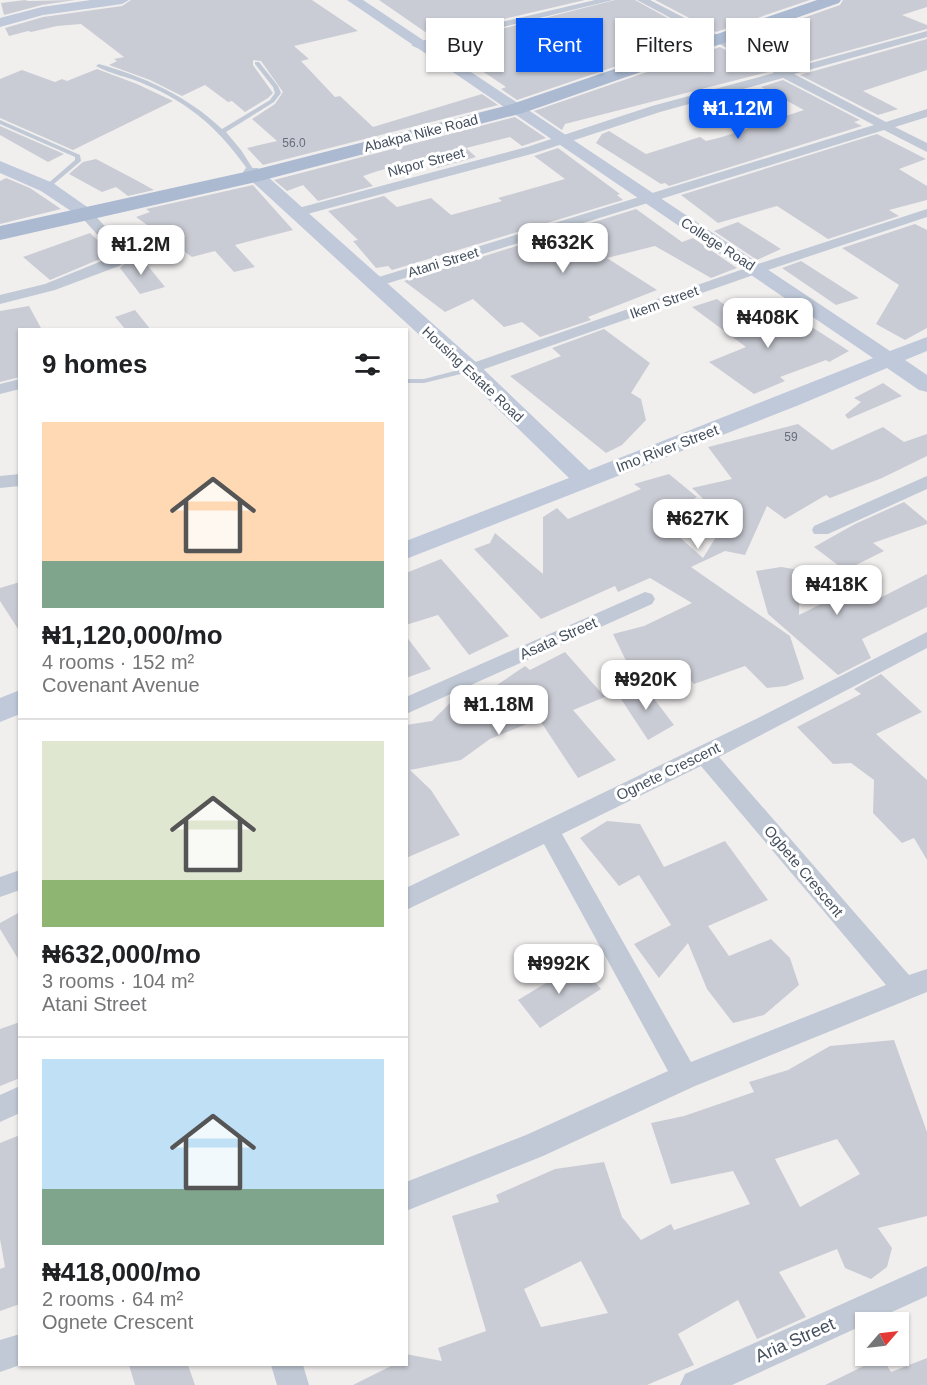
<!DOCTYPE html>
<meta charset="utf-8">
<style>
:root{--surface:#fff;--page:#f6f6f6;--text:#202124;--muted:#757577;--line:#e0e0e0;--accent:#0457f5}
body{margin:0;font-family:Arial,sans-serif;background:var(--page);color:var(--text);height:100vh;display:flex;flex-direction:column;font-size:22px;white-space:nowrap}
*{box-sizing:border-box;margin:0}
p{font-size:20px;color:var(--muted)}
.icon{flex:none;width:33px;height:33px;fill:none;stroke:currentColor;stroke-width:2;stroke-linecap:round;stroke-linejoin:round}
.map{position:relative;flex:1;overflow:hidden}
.panel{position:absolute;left:18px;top:328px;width:390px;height:1038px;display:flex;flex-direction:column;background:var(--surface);border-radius:0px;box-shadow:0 2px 4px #0004}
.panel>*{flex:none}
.top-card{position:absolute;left:426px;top:18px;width:411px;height:54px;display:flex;gap:12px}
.needle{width:39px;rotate:62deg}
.tools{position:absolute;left:855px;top:1312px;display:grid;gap:12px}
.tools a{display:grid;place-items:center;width:54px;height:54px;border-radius:0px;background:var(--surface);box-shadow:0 2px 4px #0004;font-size:30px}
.price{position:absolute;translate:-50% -51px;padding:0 14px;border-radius:12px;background:#fff;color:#222;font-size:20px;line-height:39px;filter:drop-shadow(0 2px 3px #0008)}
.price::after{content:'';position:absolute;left:50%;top:36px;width:18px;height:14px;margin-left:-9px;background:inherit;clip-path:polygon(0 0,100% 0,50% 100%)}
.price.on{background:var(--accent);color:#fff}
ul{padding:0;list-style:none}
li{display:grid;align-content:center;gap:12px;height:318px;padding:0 24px}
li+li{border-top:2px solid var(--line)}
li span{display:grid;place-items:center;height:186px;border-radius:0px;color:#555}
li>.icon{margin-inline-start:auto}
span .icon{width:108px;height:108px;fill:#fffc;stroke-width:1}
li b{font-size:26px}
h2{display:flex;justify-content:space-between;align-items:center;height:72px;padding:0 24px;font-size:26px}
.chip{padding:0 21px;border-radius:0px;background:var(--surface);box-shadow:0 2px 4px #0004;font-size:21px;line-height:54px}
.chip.on{background:var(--accent);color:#fff}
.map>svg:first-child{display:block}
</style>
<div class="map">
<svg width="927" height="1385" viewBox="0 0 927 1385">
<rect width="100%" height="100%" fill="#f1eeee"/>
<path fill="#caccd5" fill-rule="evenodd" d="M25,0L28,1L75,0L42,5L4,15L1,3Z
M131,0H312L358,31L294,46L309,59L301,61L335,97L340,96L373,127L482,94L498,105L263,165L247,148L277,141L252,119L275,104L283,92L261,61L253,60V65L273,93L268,98L245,112L232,101L228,102L205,85L182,96L150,80L109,65L117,61L114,59L124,57L81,24L57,26L31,32L28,31L9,36L5,28L43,17L122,6Z
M379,0H585L431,36Z
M615,0H635L702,37L517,100L501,89L506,87L442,44Z
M655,0H810L716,32Z
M843,0H927V7L902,15L927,25V29L785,68L735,42L840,5Z
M927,39V70L863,91L898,109L878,115L800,75Z
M720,47L768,72L565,124L562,130L534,111Z
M97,69L137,84L173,101L73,150L0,118V79L22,70L55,82L62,79L67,81Z
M783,80L860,120L854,122L862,126L669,186L665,183L661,184L596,143L602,134L609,131L646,154L700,137L706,141L722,137L804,110L761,87Z
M515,117L546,138L522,146L510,137L466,148L476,157L437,168L426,158L378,171L363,176L373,186L318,201L303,185L287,191L274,180Z
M0,126L64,154L48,162L0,135Z
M877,134L926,159L899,169L927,186V200L889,210L899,216L828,239L777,206L718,223L681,195Z
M558,148L620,194L617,195L623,200L392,270L388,266L376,268L353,241L358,240L328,211L384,196L397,207L431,198L451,215L502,201L498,198L565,179L534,156Z
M96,159L134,179L154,190L128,196L116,187L102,192L69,174L83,162Z
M6,178L30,188L61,209L0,224V181Z
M253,185L293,230L235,245L255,267L234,272L215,251L192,257L136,217L150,212L146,209Z
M636,209L682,242L693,238L737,268L711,278L655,246L607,258L657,290L588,317L591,320L540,337L522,322L504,327L473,299L445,312L404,281Z
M738,222L781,249L757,260L714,231Z
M915,224L927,230V328L905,340L876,324L899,285L842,248Z
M90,233L112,254L50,280L23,257Z
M137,258L148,266L165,287L140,294L120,268L129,260Z
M801,261L859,298L836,305L782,268Z
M717,299L765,335L801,320L849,351L829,362L826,360L780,377L785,381L754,394L709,362L746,347L692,307Z
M29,306L42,330H20V377L0,382V311Z
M135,310L151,330H126L115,317Z
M604,329L650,363L631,393L641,399L646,420L622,445L606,453L510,376L561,356L552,348Z
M883,383L902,396L848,419L845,415L861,402L854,398Z
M798,424L832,450L883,427L904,442L927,434V456L882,478L830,498L826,495L785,519L767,506L745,555L725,551L691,567L790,636L804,679L786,686L767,688L745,666L694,684L676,663L633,675L613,634L644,626L692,603L650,578L618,592L615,586L541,619L474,549L490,543L495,533L543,574V517L557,508L568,519L641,489L634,484L669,474L697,497L659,519L703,558L726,521L692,488L732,479L708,447Z
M904,502L927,521V524L873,543L884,551L848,569H843L814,547L855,524Z
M441,559L509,636L469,655L438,615L406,625V573Z
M781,567L800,570L799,615L855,587L872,602L927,574V607L862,639L871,658L838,675L768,614L756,571Z
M20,582V632L0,601V588Z
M406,636L431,669L406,678Z
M565,652L605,697L573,710L616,760L578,778L541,722L537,724L534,721L490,739L461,760L410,770L431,790L460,835L406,858V725L432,721L454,699L497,685L525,666L530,670Z
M881,674L922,712L876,734L927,780V860L914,838L902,843L873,813L874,780L851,763L833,764L797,727L861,694L854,689Z
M642,683L674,725L648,740L619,696Z
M607,821L640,824L664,867L725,841L768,900L708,926L729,956L771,939L790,958L799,985L764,1015L733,1023L707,989L688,943L659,978L634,944L671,925L639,875L619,886L580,838Z
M20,912V962L0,929V923Z
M579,963L601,989L540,1028L518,1000Z
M20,1022V1078L0,1086V1029Z
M894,1040L927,1132V1216L878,1228L892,1248L887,1267L871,1279L845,1268L837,1249L779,1272L806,1317L757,1339L738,1300L678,1334L694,1365L647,1385H353L393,1365H406V1354L442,1361L438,1348L486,1331L452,1216L499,1202L496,1195L555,1169L604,1162L622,1217L641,1240L671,1224L674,1230L750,1204L733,1171L671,1184L651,1123L684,1116L754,1092L749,1082L788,1070L830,1046ZM837,1139L860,1174L800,1207L775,1159ZM581,1261L608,1313L541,1327L524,1289Z
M20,1135V1304L0,1311V1269L5,1267L0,1239V1143Z
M882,1357L891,1372L927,1358V1385H825Z
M129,1365H188L195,1385H135Z"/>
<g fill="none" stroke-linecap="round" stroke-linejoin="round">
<path fill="#c0c9d5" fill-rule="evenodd" d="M255,62H259L278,86L281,93L274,102L226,132L241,150L255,172L252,174L250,173C221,131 192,104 144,84C129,77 110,74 96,66L99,64C145,77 187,96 222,129L270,100L275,93L273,87L255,64Z
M0,120L80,155L81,161L49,188H45V186L75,160V157L0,124Z
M470,367H473V371L424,383H406V379H424Z"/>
<path fill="#c0c9d5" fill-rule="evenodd" d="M595,0H613L417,48L411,45L417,42Z
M637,0H650L785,70L927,31V37L794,74L886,122L927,109V117L895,127L927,143V152L884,130L379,286H369L367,283L369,280L874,125L783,78L660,112L535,153L296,217L289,213L291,210L527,147L652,106L774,73Z
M81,205L86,206L127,250L129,253L126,261L119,266L55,290L0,304V295L45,284L114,256L115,254L74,209Z
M927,209V217L762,272L476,372H464L462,369L464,366L752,266Z
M20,379V389L0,394V384Z
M20,474V486L0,488V476Z
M927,476V489L828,534H814L812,530L814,526Z
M645,592L652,594L655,599L652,604L406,714V697Z
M927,632V648L719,757L909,975L927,969V992L695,1086L543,1156L406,1211V1182L526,1135L668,1071L544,844L406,910V888L756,719ZM701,766L886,985L691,1062L562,834Z
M20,870V890L0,897V877Z
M20,1086V1113L0,1122V1095Z
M927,1266V1296L732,1385H680L685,1374Z
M20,1334V1365L0,1372V1340Z
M271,1365H303L309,1385H277Z"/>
<path fill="#bfc9da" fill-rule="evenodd" d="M91,0H129L122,4L43,15L0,27V18L42,7Z
M347,0H363L890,351L927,337V351L905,360L927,375V392L919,390L887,368L799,405L406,559V541L569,478L462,374L246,176L243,172L246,168H258L478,364L589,470L873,358Z
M0,161L53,183L90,209L88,213H74L41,191L0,173Z
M20,690V714L0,722V698Z"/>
<path fill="#abbad1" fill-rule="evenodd" d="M817,0H841L839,3L523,113L256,182L0,240V226L254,170L509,105Z"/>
</g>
<g text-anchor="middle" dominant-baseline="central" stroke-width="6" stroke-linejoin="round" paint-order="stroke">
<g font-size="12" fill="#666e7c">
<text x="294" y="143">56.0</text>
<text x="791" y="437">59</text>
</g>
<g font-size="14" fill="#444f5e" stroke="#fff">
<text transform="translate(421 133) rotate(-14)">Abakpa Nike Road</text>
<text transform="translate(426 162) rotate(-15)">Nkpor Street</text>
<text transform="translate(718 244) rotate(33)">College Road</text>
<text transform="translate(443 262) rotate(-17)">Atani Street</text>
<text transform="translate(664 302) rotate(-20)">Ikem Street</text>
<text transform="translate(473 374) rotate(43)">Housing Estate Road</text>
</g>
<g font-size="15" fill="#444f5e" stroke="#fff">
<text transform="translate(667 448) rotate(-21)">Imo River Street</text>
<text transform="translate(558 638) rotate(-24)">Asata Street</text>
<text transform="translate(668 771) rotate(-26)">Ognete Crescent</text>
<text transform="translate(804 871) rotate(50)">Ogbete Crescent</text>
</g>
<g font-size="18" fill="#444f5e" stroke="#fff">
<text transform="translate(795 1340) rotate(-24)">Aria Street</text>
</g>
</g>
</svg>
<div class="tools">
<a><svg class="needle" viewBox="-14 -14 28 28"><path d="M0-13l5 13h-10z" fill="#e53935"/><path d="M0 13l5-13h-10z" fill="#757577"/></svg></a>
</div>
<b class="price on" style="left:738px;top:140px">₦1.12M</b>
<b class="price" style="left:563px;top:274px">₦632K</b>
<b class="price" style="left:141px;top:276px">₦1.2M</b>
<b class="price" style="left:768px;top:349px">₦408K</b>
<b class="price" style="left:698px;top:550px">₦627K</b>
<b class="price" style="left:837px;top:616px">₦418K</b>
<b class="price" style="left:646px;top:711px">₦920K</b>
<b class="price" style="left:499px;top:736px">₦1.18M</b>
<b class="price" style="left:559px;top:995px">₦992K</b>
<div class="top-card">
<a class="chip">Buy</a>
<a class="chip on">Rent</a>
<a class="chip">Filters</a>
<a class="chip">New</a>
</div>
<section class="panel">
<h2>9 homes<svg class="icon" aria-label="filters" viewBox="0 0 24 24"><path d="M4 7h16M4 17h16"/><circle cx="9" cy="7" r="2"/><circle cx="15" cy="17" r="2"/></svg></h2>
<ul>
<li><span style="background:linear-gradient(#ffd9b3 75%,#7fa58c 0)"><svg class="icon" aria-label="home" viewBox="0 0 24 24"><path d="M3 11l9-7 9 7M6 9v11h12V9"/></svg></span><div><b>₦1,120,000/mo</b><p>4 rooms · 152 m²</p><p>Covenant Avenue</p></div></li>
<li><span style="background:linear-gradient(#dfe7d0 75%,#8fb573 0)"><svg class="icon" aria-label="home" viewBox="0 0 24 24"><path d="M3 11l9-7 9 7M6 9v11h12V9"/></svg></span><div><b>₦632,000/mo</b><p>3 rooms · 104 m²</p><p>Atani Street</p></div></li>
<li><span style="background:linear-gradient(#bfe0f5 70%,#7fa58c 0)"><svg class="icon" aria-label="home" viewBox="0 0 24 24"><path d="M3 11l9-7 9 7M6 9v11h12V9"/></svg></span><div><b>₦418,000/mo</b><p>2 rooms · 64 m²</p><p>Ognete Crescent</p></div></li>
</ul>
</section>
</div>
